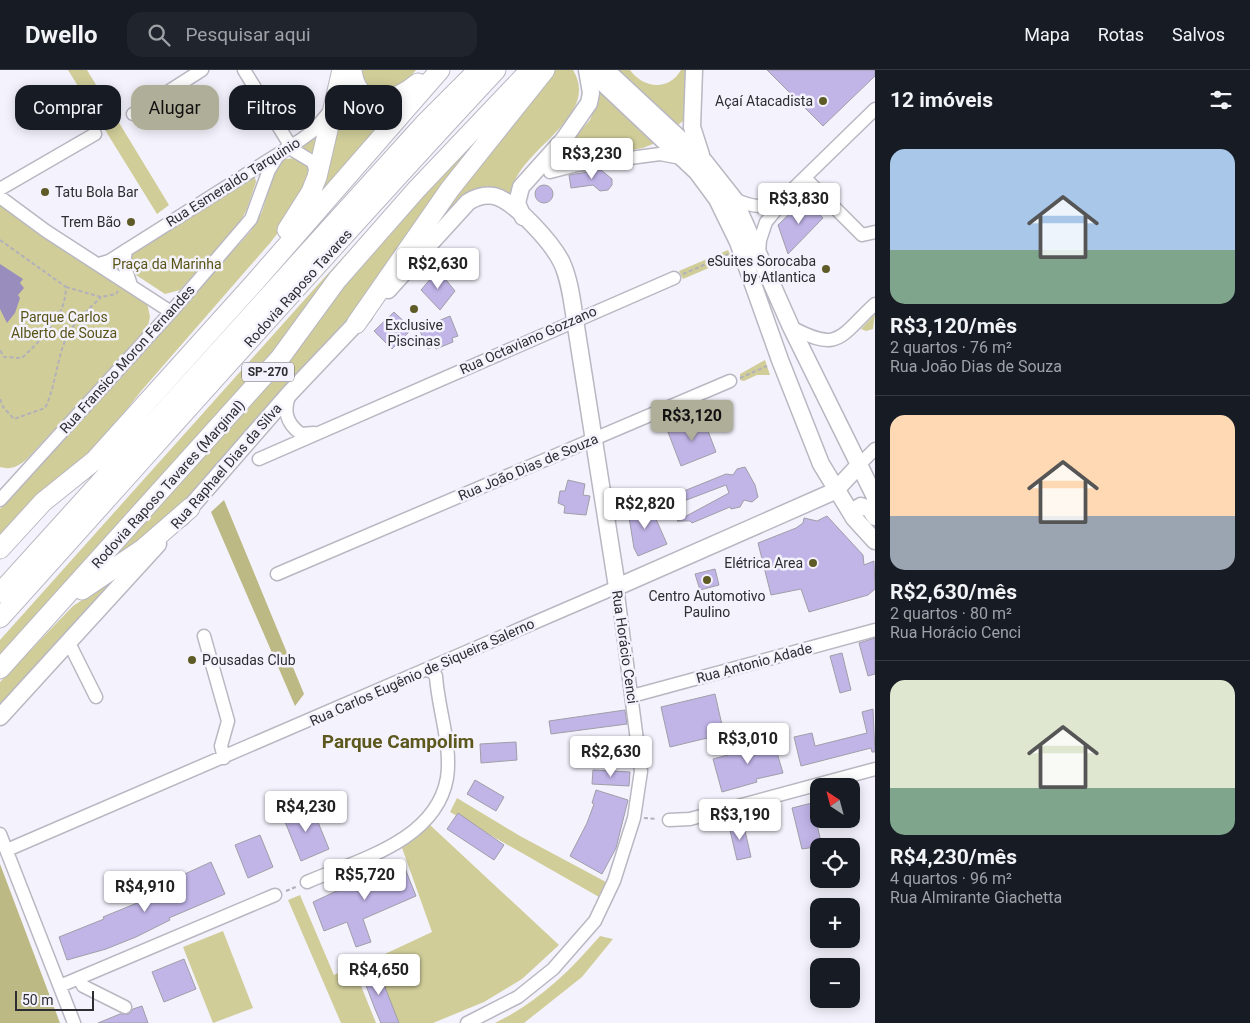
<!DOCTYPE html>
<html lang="pt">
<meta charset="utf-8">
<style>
:root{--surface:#171b24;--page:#20242c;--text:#f1f3f6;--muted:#9ea1a6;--line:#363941;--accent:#afaf99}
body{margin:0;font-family:Roboto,sans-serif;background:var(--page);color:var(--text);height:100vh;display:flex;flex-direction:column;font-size:19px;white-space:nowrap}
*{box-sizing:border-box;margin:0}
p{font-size:16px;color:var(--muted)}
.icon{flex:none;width:28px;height:28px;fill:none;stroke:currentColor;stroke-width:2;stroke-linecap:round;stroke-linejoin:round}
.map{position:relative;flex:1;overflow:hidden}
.sheet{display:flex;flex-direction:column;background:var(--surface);width:375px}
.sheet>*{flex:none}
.guide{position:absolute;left:15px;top:15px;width:475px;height:45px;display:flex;gap:10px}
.needle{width:32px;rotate:324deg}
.controls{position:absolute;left:810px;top:708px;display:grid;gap:10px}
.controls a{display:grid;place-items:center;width:50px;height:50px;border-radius:10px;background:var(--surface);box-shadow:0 2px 12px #0003;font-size:25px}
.scale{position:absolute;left:15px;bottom:12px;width:79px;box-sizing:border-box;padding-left:5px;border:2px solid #2e2d31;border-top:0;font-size:14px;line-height:18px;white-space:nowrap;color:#2e2d31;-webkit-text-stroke:4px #f4f2fc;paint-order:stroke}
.price{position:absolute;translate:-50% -42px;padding:0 11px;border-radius:5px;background:#fff;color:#222;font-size:16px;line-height:32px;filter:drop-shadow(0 1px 2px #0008)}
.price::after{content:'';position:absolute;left:50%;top:30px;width:15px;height:11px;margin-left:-8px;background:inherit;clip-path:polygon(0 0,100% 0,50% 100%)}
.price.current{background:var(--accent);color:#111}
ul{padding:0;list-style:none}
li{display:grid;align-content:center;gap:10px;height:265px;padding:0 15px}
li+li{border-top:1px solid var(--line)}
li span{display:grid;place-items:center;height:155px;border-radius:15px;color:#555}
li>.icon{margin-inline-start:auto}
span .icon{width:90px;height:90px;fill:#fffc;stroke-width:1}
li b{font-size:21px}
h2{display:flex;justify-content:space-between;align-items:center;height:60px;padding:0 15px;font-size:21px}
.pill{padding:0 18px;border-radius:15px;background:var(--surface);box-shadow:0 2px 12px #0003;font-size:18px;line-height:45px}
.pill.current{background:var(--accent);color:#111}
header{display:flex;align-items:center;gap:30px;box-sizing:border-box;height:70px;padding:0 25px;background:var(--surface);border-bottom:1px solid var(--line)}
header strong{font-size:24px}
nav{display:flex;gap:28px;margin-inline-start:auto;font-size:18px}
.search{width:350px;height:45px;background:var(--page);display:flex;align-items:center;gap:12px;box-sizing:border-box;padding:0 18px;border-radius:15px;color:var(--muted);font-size:19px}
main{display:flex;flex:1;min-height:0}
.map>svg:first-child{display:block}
</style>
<header>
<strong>Dwello</strong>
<div class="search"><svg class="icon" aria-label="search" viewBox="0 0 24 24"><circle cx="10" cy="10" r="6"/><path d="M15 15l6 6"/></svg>Pesquisar aqui</div>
<nav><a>Mapa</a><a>Rotas</a><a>Salvos</a></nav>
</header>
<main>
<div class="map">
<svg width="875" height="953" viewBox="0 0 875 953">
<rect width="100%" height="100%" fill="#f4f2fc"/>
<path fill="#d0cd99" d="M68,0H87L169,135L157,144Z
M358,0H416C402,17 394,22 372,21Z
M553,0H573C603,49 511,82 511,127L494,120L423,169Z
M619,0H630C644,19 669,21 681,0H687L683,51L678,55Z
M347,13L395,38L317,133Z
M600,24H603L653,71V74L643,78L585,88C577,88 573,87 568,80L569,74L590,50Z
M485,60L342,263L171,451L113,490L114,486L345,212L481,62Z
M319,63L315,84L302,78L303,76Z
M445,76L256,309L0,587V570L324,208Z
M296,88L305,93L310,105L291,146L270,173L142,320L104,368L0,468V439L251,161L262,142L277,94L285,89Z
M252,107L255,108L256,112L247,139L239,154L180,220L165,224L133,203L129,193L134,182Z
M0,135L45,168L147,232L150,247L147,260L26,390C17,397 11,400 0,397Z
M728,180L732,188L683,209L679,201Z
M875,244L873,259L866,261L861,259Z
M765,290L770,305H757L744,311L740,310V304Z
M122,504L0,636V612L73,536Z
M457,728L520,766L606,812L599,827L450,742Z
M430,755L559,875L522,909L484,932L433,953H397L372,890L432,862L401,775L417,765Z
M300,825L334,905L353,896L376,953H341L288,830Z
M223,861L253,938L213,953L183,877Z
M600,866L613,869L582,907L524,953H495C538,932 569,902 600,866Z"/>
<path fill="#bcb984" d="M224,430L304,624L295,636L211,442Z
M0,794L60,953H0Z"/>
<path fill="#988dbd" d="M0,194L23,209L20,213L24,218L18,225L20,228L15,243L7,253L0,239Z"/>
<path fill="#c1b5e8" stroke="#a09ea7" d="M767,0H875V6L823,56Z
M601,100L612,109V115L608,120L600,121L593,115L571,118L569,105Z
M535 124a9 9 0 1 1 18 0a9 9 0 1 1-18 0Z
M805,129L823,148L788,184L778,155Z
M438,200L455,221L440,240L421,220Z
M394,242L412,259L392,279L374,261Z
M450,246L458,266L452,268L453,272L436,279L435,276L428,279L419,259Z
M703,348L716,382L681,396L668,362Z
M745,397L755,415L758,427L752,432L744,430L740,437L731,439L730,437L692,453L690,451H677L729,423L726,415L668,437L679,426V423L726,404L733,405L737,399Z
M568,410L585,414L583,425L590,426L586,445L564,443L565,436L558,433L560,421H565Z
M648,431L667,474L638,486L634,478L628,441Z
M827,446L863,485L864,495L874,491L875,519L868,525L809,542L801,519L771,525L758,473L796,458L803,453L804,448L817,451Z
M715,499L719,515L700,520L695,504Z
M875,568V604L868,606L859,573Z
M842,583L851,620L840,623L830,586Z
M715,624L724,664L670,677L661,637Z
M873,639L875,682H872L871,678L801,696L794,667L812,663L815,676L867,663L862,642Z
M625,640L627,654L551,664L549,651Z
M772,666L783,703L756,709L757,712L722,722L713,689L758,677L756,670Z
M516,672L517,690L481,693L480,674Z
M593,700L630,702L629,716L592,714Z
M475,710L504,727L496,741L467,724Z
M596,720L628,730L616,778L602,804L570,786L587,753L594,734L592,733Z
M812,733L822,776L802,779L792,738Z
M311,735L329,779L301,791L283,747Z
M458,743L504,775L494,790L447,759Z
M743,752L751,787L737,790L729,756Z
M260,765L273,797L248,808L235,775Z
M402,791L416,826L363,849L371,872L356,877L347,852L324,861L313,832Z
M211,792L225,824L169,848L170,850L136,867L106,879L67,890L59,867L104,849L103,847L142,831L141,828L167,818L165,813Z
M184,889L196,919L164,932L152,902Z
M377,896L388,925L399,953H381L375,939L361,902Z
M142,936L148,953H98L120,944H129L133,939Z"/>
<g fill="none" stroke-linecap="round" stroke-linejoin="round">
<defs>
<path id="minor" d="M244,0L293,80L313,92L317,107
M133,44L202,0
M564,69L562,77L565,90L577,95L660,84L681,88
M550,102L577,95
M805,108L862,165L875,162
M0,119L95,64
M0,127L46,161L171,242
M734,129C759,140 765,138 787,123
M126,180L124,195L131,215
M759,182L760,170L766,152L795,117L875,39
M99,194L109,191L302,69L313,61L329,42
M791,257C840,283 839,267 875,234
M290,324C283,341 286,353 301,364L314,363
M259,389L674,208
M860,394L875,379
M0,430L171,242L251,149L269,100L277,87L290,75
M277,504L730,311
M204,566L228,651L221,676L224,688
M69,573L96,627
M632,626L875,560
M669,750L690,749L875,699
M0,764L74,953
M7,780L617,517L641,701L634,748L614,811L595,851L553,899L518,927L467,953
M307,812C358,790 436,771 447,708C452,675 438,639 436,606L430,600
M79,908L83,916L125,937
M60,916L275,825"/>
<path id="major" d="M589,0L697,102L717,129L738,172L780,290L821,394L854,448L875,471
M606,0L704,91L734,129L791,257L875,427
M694,0L692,57L701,85
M523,147L517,133L521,117L564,69L589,33L591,23L587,0
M388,220L468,132C476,127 484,124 494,126C515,131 553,174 562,193C570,211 572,231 575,250L617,517L835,421L860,394
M181,448L290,323L364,245
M854,448L856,439L861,436L870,439L875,447
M0,647L158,474"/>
<path id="highway" d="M352,0C357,42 394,34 418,13
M287,160L311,122L317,107L342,0
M356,254L450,119L545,0
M0,479L43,432L94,391L255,212L440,0
M82,520L144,478L190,438
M0,523L424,54L478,0
M0,548C165,365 328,180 496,0
M0,599L280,288L337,210L416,120L530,0"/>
</defs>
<use href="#minor" stroke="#b9b7c1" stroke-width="15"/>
<use href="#major" stroke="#b9b7c1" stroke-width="19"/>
<use href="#highway" stroke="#b9b7c1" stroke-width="21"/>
<path stroke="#b2b1b9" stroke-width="2" stroke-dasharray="4 2.5" stroke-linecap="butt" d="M0,170L66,217C65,249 43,267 22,288L4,287L0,280
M683,204L729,184
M66,217L101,227L116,224L118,221
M740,308L767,296
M0,329L3,337L14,349L45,338C57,314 57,279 72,258C80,247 91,237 101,227
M644,748L657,749
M286,821L298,816"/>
<use href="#minor" stroke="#fff" stroke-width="12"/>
<use href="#major" stroke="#fff" stroke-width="16"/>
<use href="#highway" stroke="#fff" stroke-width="19"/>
</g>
<g fill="#5e5b27" stroke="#f4f2fc" stroke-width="2">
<circle cx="823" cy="31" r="5"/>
<circle cx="45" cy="122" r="5"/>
<circle cx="131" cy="152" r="5"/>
<circle cx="826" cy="199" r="5"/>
<circle cx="414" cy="239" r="5"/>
<circle cx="813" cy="493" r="5"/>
<circle cx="707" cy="510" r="5"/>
<circle cx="192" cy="590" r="5"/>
</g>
<g text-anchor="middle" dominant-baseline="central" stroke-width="5" stroke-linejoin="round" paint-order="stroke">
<rect fill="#f4f2fc" stroke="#69686e" stroke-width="1" x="242" y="292.5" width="52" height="19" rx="4"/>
<g font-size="12" font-weight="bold" fill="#2e2d31">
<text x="268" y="302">SP-270</text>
</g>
<g font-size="14" fill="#2e2d31" stroke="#f4f2fc" text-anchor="end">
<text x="813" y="31">Açaí Atacadista</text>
<text x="55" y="122" text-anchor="start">Tatu Bola Bar</text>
<text x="121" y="152">Trem Bão</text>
<text x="816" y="191">eSuites Sorocaba<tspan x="816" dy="16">by Atlantica</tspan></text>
<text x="414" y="255" text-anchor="middle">Exclusive<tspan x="414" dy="16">Piscinas</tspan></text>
<text x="803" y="493">Elétrica Area</text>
<text x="707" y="526" text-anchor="middle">Centro Automotivo<tspan x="707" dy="16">Paulino</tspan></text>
<text x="202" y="590" text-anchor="start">Pousadas Club</text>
</g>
<g font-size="14" fill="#2e2d31" stroke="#f4f2fc">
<text transform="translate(233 112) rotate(-32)">Rua Esmeraldo Tarquinio</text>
<text transform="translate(298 218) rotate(-48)">Rodovia Raposo Tavares</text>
<text transform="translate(528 270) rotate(-24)">Rua Octaviano Gozzano</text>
<text transform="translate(127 289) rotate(-48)">Rua Fransico Moron Fernandes</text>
<text transform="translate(226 396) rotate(-49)">Rua Raphael Dias da Silva</text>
<text transform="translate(528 397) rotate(-23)">Rua João Dias de Souza</text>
<text transform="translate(168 414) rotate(-48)">Rodovia Raposo Tavares (Marginal)</text>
<text transform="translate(625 577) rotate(82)">Rua Horácio Cenci</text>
<text transform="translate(754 593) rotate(-15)">Rua Antonio Adade</text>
<text transform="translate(422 602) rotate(-24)">Rua Carlos Eugênio de Siqueira Salerno</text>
</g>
<g font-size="14" fill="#595517" stroke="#f4f2fc">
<text x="167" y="194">Praça da Marinha</text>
<text x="64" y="247">Parque Carlos<tspan x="64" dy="16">Alberto de Souza</tspan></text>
</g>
<g font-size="19" font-weight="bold" fill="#5d581d" stroke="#f4f2fc">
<text x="398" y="671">Parque Campolim</text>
</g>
</g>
</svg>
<div class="controls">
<a><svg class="needle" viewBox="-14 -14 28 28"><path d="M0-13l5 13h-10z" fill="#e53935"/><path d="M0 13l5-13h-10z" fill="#9ea1a6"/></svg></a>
<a><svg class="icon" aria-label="locate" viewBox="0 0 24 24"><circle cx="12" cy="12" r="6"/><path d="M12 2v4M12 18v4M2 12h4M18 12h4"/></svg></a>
<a>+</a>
<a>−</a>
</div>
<div class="scale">50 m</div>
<b class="price" style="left:592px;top:110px">R$3,230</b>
<b class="price" style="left:799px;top:155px">R$3,830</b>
<b class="price" style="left:438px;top:220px">R$2,630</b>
<b class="price current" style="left:692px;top:372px">R$3,120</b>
<b class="price" style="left:645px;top:460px">R$2,820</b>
<b class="price" style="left:748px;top:695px">R$3,010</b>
<b class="price" style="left:611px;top:708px">R$2,630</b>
<b class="price" style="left:306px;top:763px">R$4,230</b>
<b class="price" style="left:740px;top:771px">R$3,190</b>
<b class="price" style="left:365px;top:831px">R$5,720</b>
<b class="price" style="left:145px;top:843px">R$4,910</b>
<b class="price" style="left:379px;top:926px">R$4,650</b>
<div class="guide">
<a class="pill">Comprar</a>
<a class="pill current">Alugar</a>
<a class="pill">Filtros</a>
<a class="pill">Novo</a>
</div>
</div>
<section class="sheet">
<h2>12 imóveis<svg class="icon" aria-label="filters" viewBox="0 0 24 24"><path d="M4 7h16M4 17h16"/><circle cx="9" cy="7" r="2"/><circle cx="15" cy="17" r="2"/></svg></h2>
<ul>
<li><span style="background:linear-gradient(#a9c7e8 65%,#7fa58c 0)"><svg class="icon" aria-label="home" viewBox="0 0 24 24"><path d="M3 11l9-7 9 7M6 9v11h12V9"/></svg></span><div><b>R$3,120/mês</b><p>2 quartos · 76 m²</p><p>Rua João Dias de Souza</p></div></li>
<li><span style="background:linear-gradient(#ffd9b3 65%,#9aa5b1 0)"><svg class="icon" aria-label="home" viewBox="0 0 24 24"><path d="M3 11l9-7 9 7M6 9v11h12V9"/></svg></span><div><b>R$2,630/mês</b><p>2 quartos · 80 m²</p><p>Rua Horácio Cenci</p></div></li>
<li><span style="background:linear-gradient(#dfe7d0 70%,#7fa58c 0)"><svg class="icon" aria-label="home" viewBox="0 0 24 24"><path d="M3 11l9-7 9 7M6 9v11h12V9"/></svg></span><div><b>R$4,230/mês</b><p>4 quartos · 96 m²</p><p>Rua Almirante Giachetta</p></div></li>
</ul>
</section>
</main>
